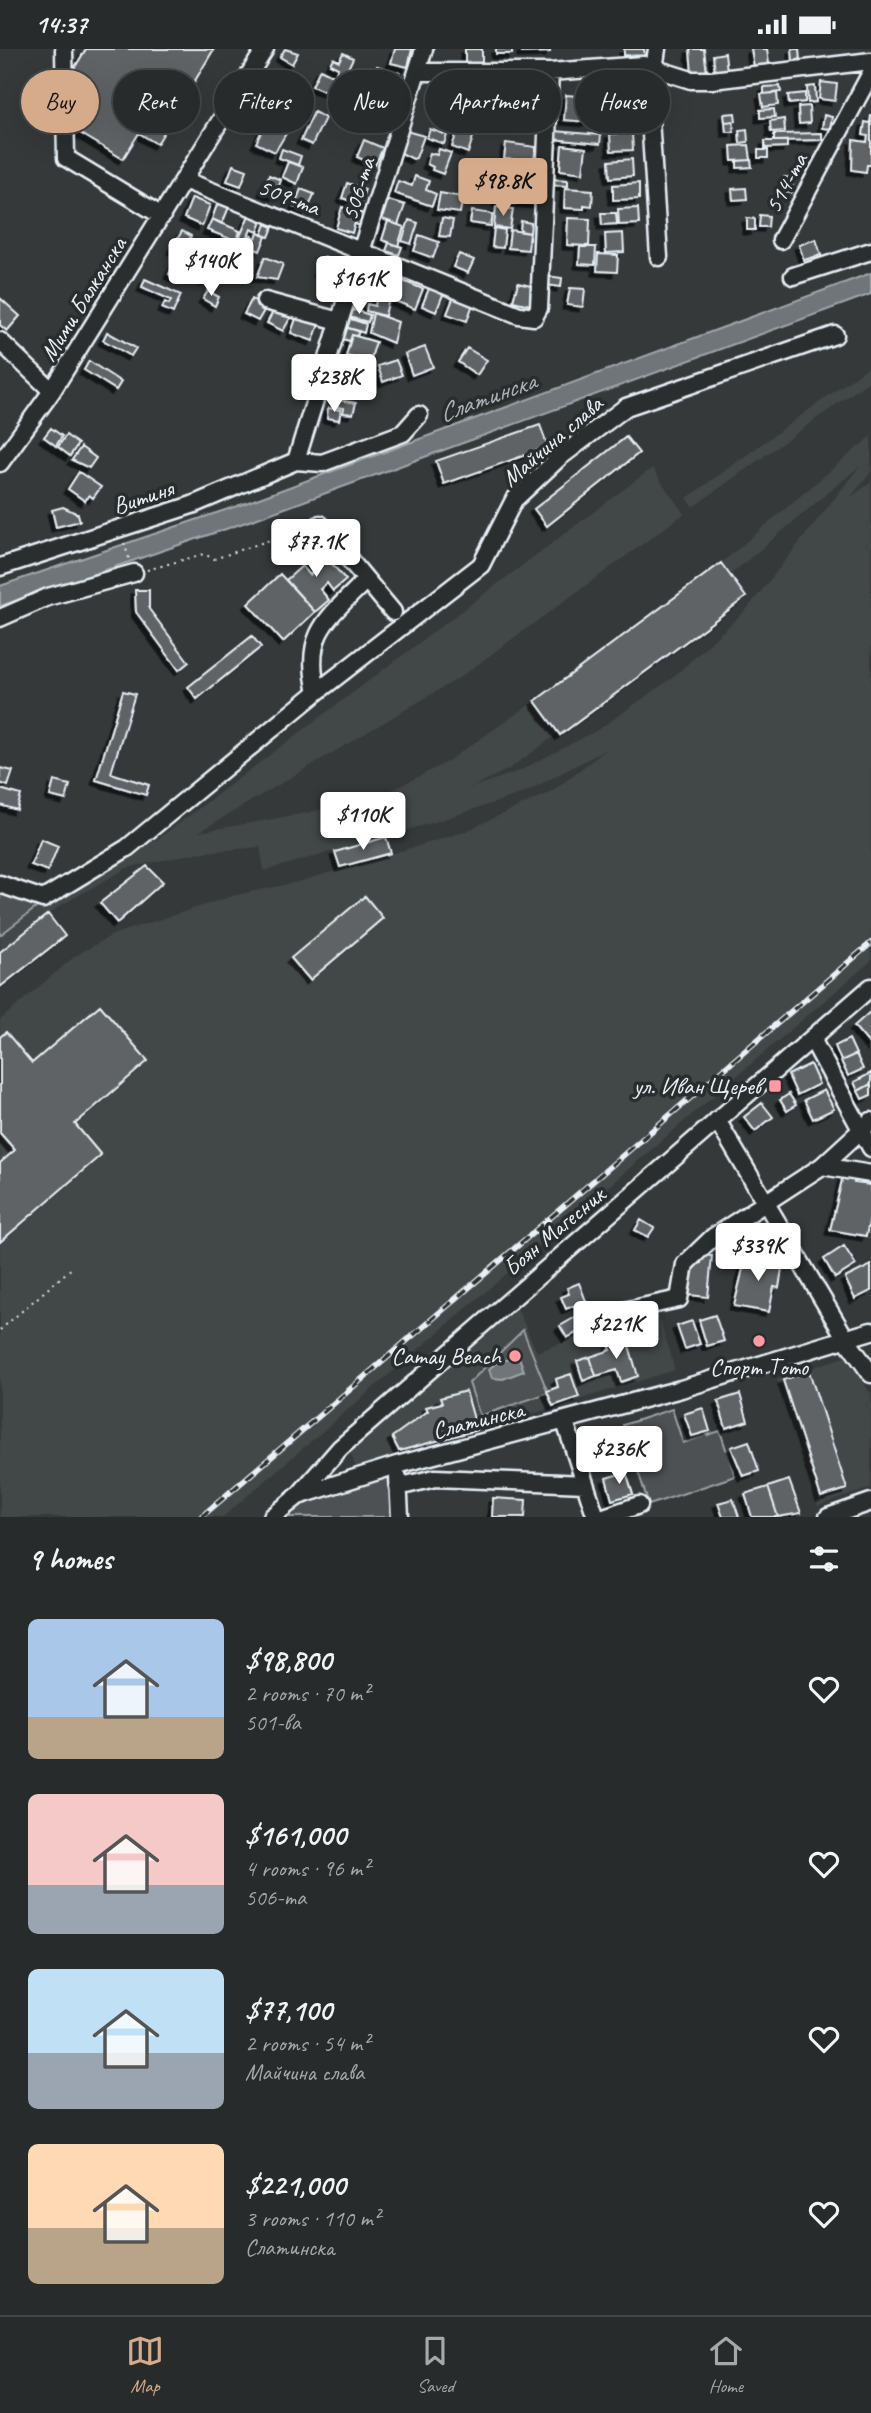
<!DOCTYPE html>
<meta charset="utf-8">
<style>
:root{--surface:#282b2c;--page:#343738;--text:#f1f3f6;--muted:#a5a7a9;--line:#444748;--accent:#d6ab8b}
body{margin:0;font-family:Caveat,sans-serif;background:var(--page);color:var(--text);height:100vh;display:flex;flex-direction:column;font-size:26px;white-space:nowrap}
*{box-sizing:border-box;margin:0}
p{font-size:23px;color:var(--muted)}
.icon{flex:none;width:38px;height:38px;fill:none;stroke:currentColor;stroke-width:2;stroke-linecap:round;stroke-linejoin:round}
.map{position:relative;height:1468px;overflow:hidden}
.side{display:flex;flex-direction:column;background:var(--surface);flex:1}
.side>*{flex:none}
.guide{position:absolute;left:21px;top:21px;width:830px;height:63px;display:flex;gap:14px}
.price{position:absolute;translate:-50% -60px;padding:0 16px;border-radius:7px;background:#fff;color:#222;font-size:23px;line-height:46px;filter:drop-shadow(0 2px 4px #0008)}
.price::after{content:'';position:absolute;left:50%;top:42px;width:21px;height:16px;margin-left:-10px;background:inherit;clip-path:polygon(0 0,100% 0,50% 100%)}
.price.active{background:var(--accent);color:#111}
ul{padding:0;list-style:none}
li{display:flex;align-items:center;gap:21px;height:175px;padding:0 28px}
li span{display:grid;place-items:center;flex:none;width:196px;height:140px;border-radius:10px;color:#555}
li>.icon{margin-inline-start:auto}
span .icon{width:84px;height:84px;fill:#fffc;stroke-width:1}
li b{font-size:30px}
h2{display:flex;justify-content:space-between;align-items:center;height:84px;padding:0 28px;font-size:30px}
.chip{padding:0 24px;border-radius:32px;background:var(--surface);box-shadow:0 7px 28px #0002,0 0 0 2px var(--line);font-size:24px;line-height:63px}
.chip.active{background:var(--accent);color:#111}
.status{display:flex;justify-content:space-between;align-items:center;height:49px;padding:0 35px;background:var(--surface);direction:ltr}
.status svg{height:19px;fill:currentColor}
.tab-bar{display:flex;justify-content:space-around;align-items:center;height:98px;border-top:2px solid var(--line);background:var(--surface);font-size:19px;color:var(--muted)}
.tab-bar a{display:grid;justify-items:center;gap:4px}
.tab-bar .active{color:var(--accent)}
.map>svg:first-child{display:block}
</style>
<div class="status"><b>14:37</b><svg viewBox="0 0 49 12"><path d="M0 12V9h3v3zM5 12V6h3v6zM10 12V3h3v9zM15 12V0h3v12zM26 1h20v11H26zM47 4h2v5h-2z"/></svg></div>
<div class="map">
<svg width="871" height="1468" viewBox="0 0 871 1468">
<defs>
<filter id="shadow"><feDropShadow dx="-4.5" dy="4.5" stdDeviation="0" flood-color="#0009"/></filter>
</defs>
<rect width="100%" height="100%" fill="#35393a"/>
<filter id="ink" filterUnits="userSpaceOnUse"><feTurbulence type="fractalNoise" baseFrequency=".0143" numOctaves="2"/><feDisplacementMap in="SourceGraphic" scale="14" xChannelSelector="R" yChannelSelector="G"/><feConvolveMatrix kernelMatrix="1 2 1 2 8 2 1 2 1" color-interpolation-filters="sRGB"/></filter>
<g filter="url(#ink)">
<path fill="#424647" d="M871,316V331L693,458L687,449Z
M871,387V423L851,448L871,433V912L223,1468H0V971L75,907L114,885L236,846L298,833L464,783L552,742L607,700L524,744L435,773L264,822L260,798L196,804L127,819L60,857L0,903V886L40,856L89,831L159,789L652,419L684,465L459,629L199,783L306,764L390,742L445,714L535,652L559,684L509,720L470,739L519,722L599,680L672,629L746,561L860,417L730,526L721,514Z
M516,1257L537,1303L656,1258L675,1321L356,1420L350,1402Z
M847,1307L871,1345V1439L818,1457L777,1330Z"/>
<path fill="#4d5152" stroke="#9aa1a5" stroke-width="2" d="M0,835L40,856L0,886Z
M523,1281L548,1344L480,1367L469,1334Z
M672,1360L683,1394L720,1382L735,1427L649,1456L623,1376Z
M397,1416L400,1468H272L298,1447Z"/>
<path fill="#707579" stroke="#a0a7ac" stroke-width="2" d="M871,224V245L255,470L0,557V537L243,455Z
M519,1308L524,1322L503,1330L492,1329L489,1320L497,1313Z"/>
<path fill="#5f6365" stroke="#e8f1f8" stroke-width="2" filter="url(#shadow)" d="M86,0H214L157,95L139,84L123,110L75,81L96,45L69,28Z
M285,0L298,4L292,15L280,8Z
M395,0H412L408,18L391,14Z
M465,0H482V15H465Z
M496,0H512V5H496Z
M522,0H550V3L522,4Z
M624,0H644L645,7L624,6Z
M690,0H704L707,24L692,25Z
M751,0H767L769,15L754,17Z
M792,0H799L800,11L793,12Z
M343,4L353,9L344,28L336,24L338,19L330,15L333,9L339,12Z
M725,4L727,22L715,24L713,6Z
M377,17L399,24L392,44L370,36Z
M320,20L336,28L328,44L312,37Z
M518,26L532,27L530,50L515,49Z
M451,29L471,30L470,52H450Z
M821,33L837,35L835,52L819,50Z
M259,35L282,48L277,55L255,42Z
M436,35H451L450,52L436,51Z
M344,37L358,41L353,58L339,55Z
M479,37L502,39L498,73L474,75Z
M780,37L781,43L764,45V38Z
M815,37L816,53L808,54L807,38Z
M280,41L296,50L290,62L277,55L282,48L277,45Z
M777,44L778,56L763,58L761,45Z
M805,44V53L789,55L788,46Z
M566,46L591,48L588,73L564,71Z
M356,49L372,53L366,73L350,68Z
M459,54L473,56L472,64L458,62Z
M514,55L523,56L521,76L507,75L508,66H513Z
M809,57L810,74L799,75L798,58Z
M774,60L775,68L760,69V61Z
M451,62L471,67L468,79L448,74Z
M314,63L325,69L312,96L301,91Z
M735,64L736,72L725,73L724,65Z
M824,66L832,68L830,80L822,79Z
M871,66V116H867L866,123L852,121L853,91L867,93L868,87L863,86L865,73L870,74Z
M784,70L785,82L771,83L770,72Z
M733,72L734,83H726L725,73Z
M270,76L287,83L275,103L256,94L263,79L268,81Z
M430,80L447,86L444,95L427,89Z
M458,80L474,85L468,104L452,98Z
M747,80L748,93L740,94L739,81Z
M406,82L424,87L416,109L413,110L399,103Z
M554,82L601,86L600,95L553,90Z
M632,84L633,101L611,102L610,85Z
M822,84V91L774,92V85Z
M364,91L383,99L375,116L357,108Z
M765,92H787V98L765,99Z
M506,94L536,98L534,112L504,110Z
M562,96L586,99L583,124L560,121Z
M749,96L751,111L732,112L731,97Z
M282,100L301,107L298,116L279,109Z
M439,100L451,104L443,125L432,121L433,118L427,115L430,104L437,106Z
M758,101H768V109H758Z
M632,110L633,127L610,129L609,112Z
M751,111L752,118L737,119V112Z
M288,113L303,118L297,135L282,128Z
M469,115L487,118L483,138L465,135Z
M233,116L247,121L241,137L227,132Z
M269,126L281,131L275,147L263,142Z
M415,127L429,132L426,141L436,145L432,157L394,144L398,132L412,137Z
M784,128L793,129L792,144L783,143Z
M552,130L568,131V137L552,136Z
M347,134L365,140L360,155L342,149Z
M639,134V150L613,151V136Z
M565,139L593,141L592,157L584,156V160L564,159Z
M746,139L747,150L733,151L732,140Z
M301,140L314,145L307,163L294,158Z
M498,141L516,143L515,155L497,153Z
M440,144L463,148L460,164L437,161Z
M516,144L540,147L539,155L515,153Z
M192,149L210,156L202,177L184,169Z
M388,151L405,156L398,176L382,170Z
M218,153L229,158L222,175L212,170Z
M342,158L358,163L352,184L336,179Z
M496,158L513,160L510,180L494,178Z
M638,159L639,175L619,176L618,160Z
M472,162L493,165L491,177L470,174Z
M358,163L368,167L364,178L355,175Z
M601,164H616L617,175L602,176Z
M249,166L262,172L258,183L251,180L243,200L236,197Z
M760,166L769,167L768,178H759Z
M442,169L453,171L450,188L439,187Z
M568,169L590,170L589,197L567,196Z
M747,169L755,170V181H747Z
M212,170L240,182L236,192L207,181Z
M409,171L418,174L411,195L402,192Z
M388,172L404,178L398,197L382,191Z
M521,172L531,174L530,184L520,182Z
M266,175L273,178L269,188L262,186Z
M494,179L505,181L503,199L492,198Z
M510,181L530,184L528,201L508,199Z
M182,182L191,187L187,195L197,200L192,210L172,200Z
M258,184L266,187L260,202L245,196L249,186L256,189Z
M623,184L624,203L606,204L605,185Z
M419,186L439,193L433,209L414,202Z
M816,190L821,206L804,211L799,196Z
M389,194L402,198L399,206L386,202Z
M580,198H596L595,216L579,215Z
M459,205L474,211L468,224L453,218Z
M598,205L618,206L617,223L597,222Z
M265,208L283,215L277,231L257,228Z
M323,208L343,215L338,230L318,223Z
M177,210L186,214L178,230L169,225Z
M366,212L387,218L382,234L376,232L375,236L366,233L363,244L356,242Z
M194,215L210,223L205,233L189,225Z
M547,227L562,229L561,238L546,236Z
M145,230L181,246L173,264L162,259L165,253L169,255L171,251L142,238Z
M403,232L423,240L415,260L395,252Z
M518,234L535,238L530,256L513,252Z
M430,237L444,243L436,263L422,257Z
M570,239L585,240L583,258L567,256Z
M208,242L219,248L215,257L203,250Z
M377,246L389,249L385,267L366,262L367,255L375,257Z
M454,247L473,255L467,272L447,265Z
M0,249L20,267L7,282L0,276Z
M252,250L266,258L258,272L244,265Z
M276,257L292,266L283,282L267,274Z
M351,260L370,266L368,273L349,268Z
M373,264L398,273L393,294L369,284Z
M297,267L319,275L313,292L291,284Z
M348,269L366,275L364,284L345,278Z
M345,278L359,282L357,287L352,286L350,292L342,290Z
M107,283L136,299L131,307L103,291Z
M352,286L376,293L370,312L346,307Z
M425,298L433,318L412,326L405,305Z
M467,299L487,311L477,326L458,313Z
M396,311L402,326L383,333L378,317Z
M89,312L121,333L116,341L84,321Z
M339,351L356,354L353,365L343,364L344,359L337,358Z
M328,359L341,361L339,371L327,369Z
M540,376L548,398L444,435L436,412Z
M51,379L62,387L56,397L44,388Z
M66,386L78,395L70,407L58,398Z
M626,388L639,404L547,477L534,460Z
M81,398L96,409L89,419L72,411Z
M79,423L101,438L93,449L89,446L85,452L68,440Z
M63,458L78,465L80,472L56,478L52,461Z
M314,494L346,531L333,542L327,534L320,540L329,551L315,563L286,531L302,517L310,526L318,519L304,503Z
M721,514L746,548L560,686L535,652Z
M280,525L315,563L283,593L248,555Z
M135,541H149V560L189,613L179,621L136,563Z
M252,587L261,598L197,650L188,638Z
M123,642L135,645L111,724L149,736L146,746L96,731Z
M0,719L13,722L8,737L0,734Z
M54,732L70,736L66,751L50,747Z
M0,740L21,746L17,761L0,756Z
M386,788L391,804L340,818L335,803Z
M41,790L58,797L48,822L31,816Z
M147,817L163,833L117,874L100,854Z
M365,847L383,869L310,931L291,909Z
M48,865L65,887L0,938V903Z
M100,956L148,1012L75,1075L101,1106L0,1193V1114L15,1101L0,1084V988L6,983L32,1014Z
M871,962V997L854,977Z
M849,990L856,1005L841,1012L835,997Z
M856,1005L863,1020L848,1027L841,1012Z
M810,1015L819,1035L797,1046L788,1026Z
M871,1024V1035L858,1042L854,1033Z
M871,1035V1046L862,1050L858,1042Z
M824,1041L834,1060L813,1070L804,1051Z
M789,1045L796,1056L787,1062L780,1051Z
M762,1054L773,1068L755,1082L744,1068Z
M843,1127L855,1129L854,1134L871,1136V1165L866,1187L830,1181Z
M641,1171L654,1179L648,1188L635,1181Z
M844,1197L856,1216L835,1229L824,1210Z
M747,1203L760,1205L759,1209L783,1213L779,1239L774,1238L769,1263L734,1257Z
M701,1206L712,1207L708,1248L689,1246L692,1214H701Z
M871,1216V1242L855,1250L845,1229Z
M579,1234L586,1252L566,1260L561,1248L569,1245L567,1239Z
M588,1261L595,1274L567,1289L560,1277Z
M715,1266L724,1292L707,1297L699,1271Z
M692,1272L700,1295L685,1300L677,1277Z
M627,1290L638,1327L621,1333L617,1321L596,1327L590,1308L611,1301L609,1296Z
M590,1308L596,1327L583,1332L577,1312Z
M809,1322L847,1440L821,1448L783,1331Z
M571,1325L579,1348L553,1357L547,1342L558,1338L556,1330Z
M466,1342L477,1381L399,1402L392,1388L428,1362L426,1358L442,1354L440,1349Z
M740,1345L748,1372L726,1379L718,1352Z
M703,1359L710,1382L692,1387L684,1365Z
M610,1382L616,1402L597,1408L590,1389Z
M749,1392L759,1422L743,1427L731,1398Z
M626,1423L633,1445L612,1451L606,1429Z
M789,1431L801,1464L778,1468L768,1438Z
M768,1438L778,1468H752L745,1445Z
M493,1449L526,1451L525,1468H492Z
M733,1450L739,1468H723L718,1454Z"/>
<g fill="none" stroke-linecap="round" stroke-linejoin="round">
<defs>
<path id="minor" d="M64,0L66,109L162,167
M657,0L649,54L659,208
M417,23H550L643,16L691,31H712L871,12
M184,131L519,266L534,268L539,259L550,23
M781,191L871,24
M793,227L871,202
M265,252L339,272
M0,292L52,342
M296,412L424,0
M0,414L52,342L265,0
M320,475L393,563
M0,518L192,456L296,412L322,414L403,384L419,366
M0,569L48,548L134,524
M317,643C303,584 327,570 366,531
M0,835L43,850L127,799L317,643L481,516L514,451L560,408L626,358L835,286
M812,990L871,1099
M717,1071L846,1290L871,1325
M822,1117L871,1125
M605,1266L679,1250L685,1215L713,1188L822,1117L871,1072
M565,1373L596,1468
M398,1428L400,1468
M398,1438L435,1429L585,1435
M298,1447L397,1416L681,1340L871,1282
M272,1468L298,1447L340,1399L871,938
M604,1468L639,1456
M828,1468L871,1453"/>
</defs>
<use href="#minor" stroke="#e8f1f8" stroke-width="21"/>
<path stroke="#e8f1f8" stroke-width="2" stroke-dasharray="2 5" stroke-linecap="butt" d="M124,494L130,512
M147,521L204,505L214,510L308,478
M0,1281L74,1217"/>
<use href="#minor" stroke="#2a2d2e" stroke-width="16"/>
<defs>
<path id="rail" d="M201,1468L871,894"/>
</defs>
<use href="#rail" stroke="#e8f1f8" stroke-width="6"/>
<use href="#rail" stroke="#2a2d2e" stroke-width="3.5" stroke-dasharray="10" stroke-linecap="butt"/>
</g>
</g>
<g fill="#ff9aa2" stroke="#2a2d2e" stroke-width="2.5">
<rect x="768" y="1030" width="14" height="14" rx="3.5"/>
<circle cx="759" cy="1292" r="7"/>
<circle cx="515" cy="1307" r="7"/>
</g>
<g text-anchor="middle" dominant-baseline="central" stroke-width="7" stroke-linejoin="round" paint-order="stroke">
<g font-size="24" fill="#e8f1f8" stroke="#2a2d2e">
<text transform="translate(786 134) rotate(-62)">514-та</text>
<text transform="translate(358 140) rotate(-73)">506-та</text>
<text transform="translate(289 148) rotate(21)">509-та</text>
<text transform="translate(83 250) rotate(-58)">Мими Балканска</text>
<text transform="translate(552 392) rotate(-41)">Майчина слава</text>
<text transform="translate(143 448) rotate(-18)">Витиня</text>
<text transform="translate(554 1182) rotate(-40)">Боян Магесник</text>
<text transform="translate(478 1371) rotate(-14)">Слатинска</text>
</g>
<g font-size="24" fill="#e8f1f8" stroke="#2a2d2e" text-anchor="end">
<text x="761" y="1037">ул. Иван Щерев</text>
<text x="501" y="1307">Camay Beach</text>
<text x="759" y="1318" text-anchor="middle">Спорт Тото</text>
</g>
<g font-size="26" font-style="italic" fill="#acb3b8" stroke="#2a2d2e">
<text transform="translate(487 348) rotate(-20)">Слатинска</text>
</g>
</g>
</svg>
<b class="price active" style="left:503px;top:169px">$98.8K</b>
<b class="price" style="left:211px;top:249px">$140K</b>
<b class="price" style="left:359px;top:267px">$161K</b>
<b class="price" style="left:334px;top:365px">$238K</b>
<b class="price" style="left:316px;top:530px">$77.1K</b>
<b class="price" style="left:363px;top:803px">$110K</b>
<b class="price" style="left:758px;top:1234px">$339K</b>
<b class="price" style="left:616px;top:1312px">$221K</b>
<b class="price" style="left:619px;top:1437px">$236K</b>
<div class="guide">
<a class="chip active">Buy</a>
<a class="chip">Rent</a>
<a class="chip">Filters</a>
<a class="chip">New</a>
<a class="chip">Apartment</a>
<a class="chip">House</a>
</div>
</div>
<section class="side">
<h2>9 homes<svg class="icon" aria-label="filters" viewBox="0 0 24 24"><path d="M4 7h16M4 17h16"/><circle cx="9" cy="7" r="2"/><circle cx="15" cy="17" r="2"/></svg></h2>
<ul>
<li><span style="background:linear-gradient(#a9c7e8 70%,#b9a48a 0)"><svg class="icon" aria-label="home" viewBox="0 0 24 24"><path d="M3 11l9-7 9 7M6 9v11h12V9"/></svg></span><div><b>$98,800</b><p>2 rooms · 70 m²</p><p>501-ва</p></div><svg class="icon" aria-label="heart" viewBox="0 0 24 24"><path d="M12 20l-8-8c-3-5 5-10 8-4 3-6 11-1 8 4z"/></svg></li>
<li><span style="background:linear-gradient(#f6c9c9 65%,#9aa5b1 0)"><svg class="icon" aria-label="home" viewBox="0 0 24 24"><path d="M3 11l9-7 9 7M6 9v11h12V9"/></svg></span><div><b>$161,000</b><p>4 rooms · 96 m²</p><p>506-та</p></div><svg class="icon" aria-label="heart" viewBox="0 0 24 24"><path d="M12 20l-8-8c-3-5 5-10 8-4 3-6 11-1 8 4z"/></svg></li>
<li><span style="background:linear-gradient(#bfe0f5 60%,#9aa5b1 0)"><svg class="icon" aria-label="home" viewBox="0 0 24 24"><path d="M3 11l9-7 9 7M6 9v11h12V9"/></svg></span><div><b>$77,100</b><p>2 rooms · 54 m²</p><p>Майчина слава</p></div><svg class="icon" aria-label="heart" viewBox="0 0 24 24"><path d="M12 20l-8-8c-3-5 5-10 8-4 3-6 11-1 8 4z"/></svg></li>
<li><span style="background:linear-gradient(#ffd9b3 60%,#b9a48a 0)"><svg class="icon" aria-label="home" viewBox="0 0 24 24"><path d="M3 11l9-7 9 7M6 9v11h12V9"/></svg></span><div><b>$221,000</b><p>3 rooms · 110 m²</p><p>Слатинска</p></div><svg class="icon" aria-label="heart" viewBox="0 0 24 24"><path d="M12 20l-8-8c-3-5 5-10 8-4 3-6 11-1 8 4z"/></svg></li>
</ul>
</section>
<nav class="tab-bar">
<a class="active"><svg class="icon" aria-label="map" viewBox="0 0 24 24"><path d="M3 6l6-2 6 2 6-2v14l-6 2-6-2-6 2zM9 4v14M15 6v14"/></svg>Map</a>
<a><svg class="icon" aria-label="saved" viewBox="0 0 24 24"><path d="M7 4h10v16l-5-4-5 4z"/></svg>Saved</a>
<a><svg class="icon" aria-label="home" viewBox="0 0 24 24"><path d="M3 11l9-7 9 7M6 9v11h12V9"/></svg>Home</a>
</nav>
